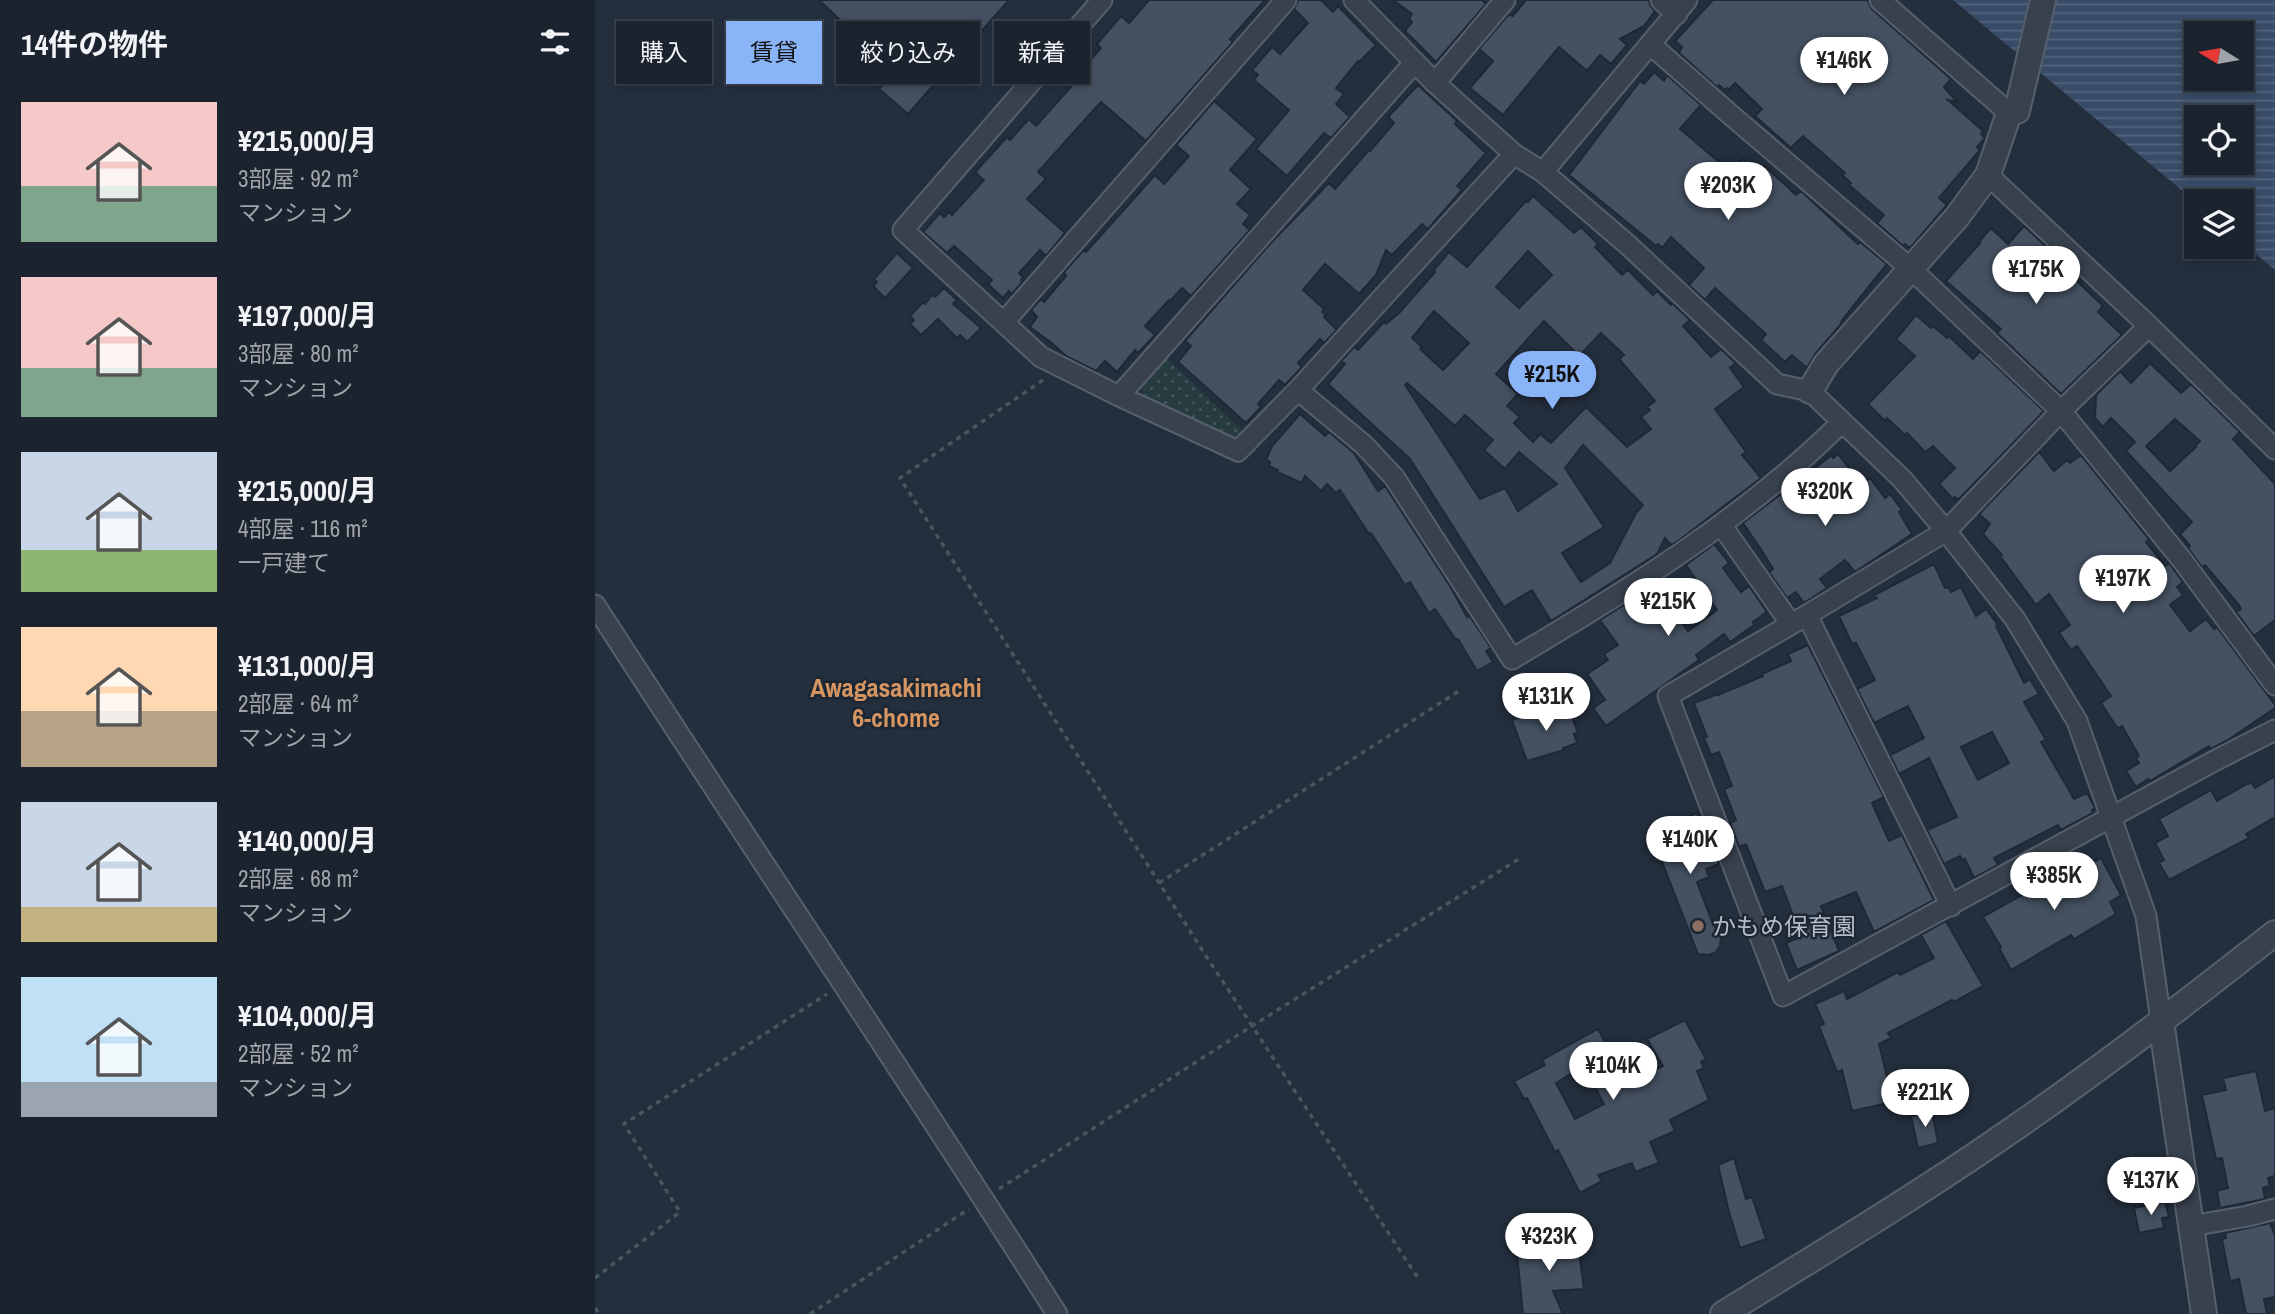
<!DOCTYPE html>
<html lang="ja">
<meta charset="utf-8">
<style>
:root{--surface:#1b232e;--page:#242b36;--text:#f1f3f6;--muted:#a0a4aa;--line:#39404a;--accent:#8ab4f8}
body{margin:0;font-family:"Archivo Narrow","Noto Sans JP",sans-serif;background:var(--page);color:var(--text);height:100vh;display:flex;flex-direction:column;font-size:26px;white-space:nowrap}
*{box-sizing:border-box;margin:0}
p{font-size:23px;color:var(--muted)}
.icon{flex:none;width:38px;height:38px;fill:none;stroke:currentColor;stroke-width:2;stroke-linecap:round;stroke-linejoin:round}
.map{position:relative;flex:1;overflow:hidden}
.panel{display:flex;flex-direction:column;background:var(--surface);width:595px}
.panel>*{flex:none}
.top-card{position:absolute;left:21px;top:21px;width:665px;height:63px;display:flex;gap:14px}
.needle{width:46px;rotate:281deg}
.tools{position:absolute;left:1589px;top:21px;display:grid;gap:14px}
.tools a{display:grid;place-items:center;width:70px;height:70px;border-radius:0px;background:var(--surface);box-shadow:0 4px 10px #0003,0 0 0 2px var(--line);font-size:35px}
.price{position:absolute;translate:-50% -60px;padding:0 16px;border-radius:24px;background:#fff;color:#222;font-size:23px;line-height:46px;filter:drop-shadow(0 2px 4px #0008)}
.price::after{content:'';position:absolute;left:50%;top:42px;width:21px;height:16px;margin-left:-10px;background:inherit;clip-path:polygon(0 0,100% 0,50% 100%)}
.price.selected{background:var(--accent);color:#111}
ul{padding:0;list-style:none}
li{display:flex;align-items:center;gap:21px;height:175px;padding:0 21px}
li span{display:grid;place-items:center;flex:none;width:196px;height:140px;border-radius:0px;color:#555}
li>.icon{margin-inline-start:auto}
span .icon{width:84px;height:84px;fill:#fffc;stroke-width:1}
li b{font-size:30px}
h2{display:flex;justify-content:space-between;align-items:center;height:84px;padding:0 21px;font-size:30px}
.pill{padding:0 24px;border-radius:0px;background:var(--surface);box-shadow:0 4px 10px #0003,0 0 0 2px var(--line);font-size:24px;line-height:63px}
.pill.selected{background:var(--accent);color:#111}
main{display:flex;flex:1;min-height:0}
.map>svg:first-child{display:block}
</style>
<main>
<section class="panel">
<h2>14件の物件<svg class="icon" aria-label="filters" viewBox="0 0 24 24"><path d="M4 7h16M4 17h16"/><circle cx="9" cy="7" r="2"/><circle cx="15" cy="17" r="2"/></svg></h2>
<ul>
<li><span style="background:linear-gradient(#f6c9c9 60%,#7fa58c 0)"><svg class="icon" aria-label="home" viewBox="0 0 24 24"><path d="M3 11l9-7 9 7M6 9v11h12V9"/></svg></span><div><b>¥215,000/月</b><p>3部屋 · 92 m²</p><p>マンション</p></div></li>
<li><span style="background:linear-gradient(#f6c9c9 65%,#7fa58c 0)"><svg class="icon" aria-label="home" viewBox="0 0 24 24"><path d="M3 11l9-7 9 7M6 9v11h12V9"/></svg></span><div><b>¥197,000/月</b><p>3部屋 · 80 m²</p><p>マンション</p></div></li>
<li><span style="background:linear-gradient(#c9d6e8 70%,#8fb573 0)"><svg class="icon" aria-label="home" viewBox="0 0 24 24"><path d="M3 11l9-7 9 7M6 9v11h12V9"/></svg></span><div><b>¥215,000/月</b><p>4部屋 · 116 m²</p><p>一戸建て</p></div></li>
<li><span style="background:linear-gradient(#ffd9b3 60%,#b9a48a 0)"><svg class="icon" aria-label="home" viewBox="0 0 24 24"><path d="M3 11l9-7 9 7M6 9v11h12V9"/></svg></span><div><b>¥131,000/月</b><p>2部屋 · 64 m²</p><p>マンション</p></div></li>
<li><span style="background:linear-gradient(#c9d6e8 75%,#c2b280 0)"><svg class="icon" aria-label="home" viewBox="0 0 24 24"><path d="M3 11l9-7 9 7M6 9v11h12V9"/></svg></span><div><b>¥140,000/月</b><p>2部屋 · 68 m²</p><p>マンション</p></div></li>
<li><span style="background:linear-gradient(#bfe0f5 75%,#9aa5b1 0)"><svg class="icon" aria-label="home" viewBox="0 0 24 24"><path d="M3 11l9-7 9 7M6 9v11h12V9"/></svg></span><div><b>¥104,000/月</b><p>2部屋 · 52 m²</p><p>マンション</p></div></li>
</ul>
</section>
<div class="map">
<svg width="1680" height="1314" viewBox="0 0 1680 1314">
<defs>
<pattern id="park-dots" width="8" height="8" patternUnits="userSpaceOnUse" patternTransform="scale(1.75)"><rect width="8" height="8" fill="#263c3f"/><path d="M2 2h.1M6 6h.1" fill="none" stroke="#435659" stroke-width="1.8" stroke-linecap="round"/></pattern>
<pattern id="water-rules" width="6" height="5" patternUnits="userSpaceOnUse" patternTransform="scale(1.75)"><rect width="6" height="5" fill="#394c67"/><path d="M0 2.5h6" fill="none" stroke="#53647b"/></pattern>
</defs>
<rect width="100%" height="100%" fill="#242f3e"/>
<path fill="url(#park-dots)" d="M569,356L649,432L635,439L549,396L545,386Z"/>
<path fill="url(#water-rules)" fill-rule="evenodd" d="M1358,0H1680V270L1647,242V201L1601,202ZM1601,33H1647V79H1601ZM1601,117H1647V163H1601Z"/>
<path fill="#455162" stroke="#1f2835" stroke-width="2" fill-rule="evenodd" d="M224,0H414L313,114L284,89L300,72Z
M554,0H670L635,39L638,42L551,141L506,102L469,143L443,172L451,179L432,199L470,233L451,256L445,250L424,273L428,277L426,280L428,281L417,294L414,291L408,298L393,284L397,280L359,246L352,253L328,232L345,213L349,217L354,212L357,215L389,180L381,173L382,170L412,137L415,140L434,119L441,126L483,79L480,77L506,48L502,44L526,16L534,23Z
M703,0H726L738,12L743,6L781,45L764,62L763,61L741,88L749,94L741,104L755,117L736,138L729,133L692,176L661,149L694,110L659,80L663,75L657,70L677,47L685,54L713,23L699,9Z
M798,0H887L891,4L841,62L810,31L817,22L814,19L817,14Z
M931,0H1054L1055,5L1060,11L1049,26L1025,39L1032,45L1016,64L1005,55L992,71L964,47L908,115L875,88L898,61L884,49L913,15L918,16Z
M1118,0H1272L1277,9L1356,79L1349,87L1362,102L1353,100L1388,131L1386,134L1390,138L1382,147L1385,150L1344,198L1352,205L1315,248L1310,244L1308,246L1282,223L1289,215L1254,185L1256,183L1247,175L1250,173L1208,136L1196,148L1160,116L1167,109L1140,83L1134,90L1132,88L1130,90L1124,85L1122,87L1084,53L1087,47L1080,41Z
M1059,72L1069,81L1072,75L1106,105L1085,129L1136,172L1148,159L1155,165L1158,161L1167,169L1170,166L1201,195L1206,191L1263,244L1265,242L1292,264L1251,315L1246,322L1247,323L1220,354L1212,368L1197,355L1190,362L1166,340L1171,334L1120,288L1110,300L1094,285L1109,268L1076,237L1067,248L1063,244L1061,246L974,175L1045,81L1049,84Z
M823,85L862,121L860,124L891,153L862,186L867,190L833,229L827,224L797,255L791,250L781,275L764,294L730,264L708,290L729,309L727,312L731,315L729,317L742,330L729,343L725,339L703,363L707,367L690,385L684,380L663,404L666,407L651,423L583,362L596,346L590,341L673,246L734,183L740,189L774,150L775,151L799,123L793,117Z
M619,101L662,139L635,170L656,189L642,204L655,215L648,224L655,230L596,296L587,288L575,301L574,300L550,326L560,335L543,353L540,350L522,372L510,361L501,371L471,356L458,344L435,327L442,317L436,310L446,299L449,302L471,276L469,272L489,250L491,252L560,175L569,184L594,156L581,145Z
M938,196L979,233L986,227L1003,244L1000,247L1027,275L1033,270L1058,295L1062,291L1076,305L1077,303L1095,320L1088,326L1116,357L1126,349L1141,363L1135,368L1149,387L1120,409L1151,452L1147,455L1166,478L1083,541L1076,545L1070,538L1062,554L956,621L937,590L909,607L815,459L733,384L750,364L746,361L759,347L763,350L789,322L791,324L805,312L840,272L839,270L854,252L872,267L931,201L933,202ZM933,251L957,275L924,308L901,287ZM839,311L874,343L848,370L825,349L827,347L817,338ZM949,321L984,356L1006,333L1029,355L1024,359L1060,401L1052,407L1055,410L1046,417L1056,429L1032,447L991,407L956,443L945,434L938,442L919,423L925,417L912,406L923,394L901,374ZM812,383L860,426L870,415L898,440L889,450L910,469L924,452L962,484L923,511L910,488L885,499L810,385ZM988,445L1048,505L1041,513L1015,563L986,582L967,553L1009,527L970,468Z
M1429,226L1466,260L1463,263L1508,306L1503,312L1527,335L1466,394L1402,333L1406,329L1351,281L1385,243L1384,242L1396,228L1413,244Z
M302,253L318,268L290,298L278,286L282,282L279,279Z
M349,288L362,300L358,304L386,328L372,342L365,335L362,338L343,319L326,335L315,324L319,320L315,316L328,302L330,304L337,295L340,297Z
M1321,315L1336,328L1338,326L1352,338L1354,336L1378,359L1385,351L1449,411L1363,500L1360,497L1358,499L1344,484L1360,468L1338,446L1330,452L1312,433L1310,435L1292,418L1290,421L1273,404L1320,356L1301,339Z
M1555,363L1586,393L1596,384L1645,432L1638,439L1680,484V620L1659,636L1641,612L1646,609L1644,605L1610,565L1607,567L1593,548L1595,546L1585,534L1597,522L1531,451L1540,442L1516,418L1508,427L1500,418L1501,395L1525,371L1536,383ZM1580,419L1605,441L1600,446L1601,447L1575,471L1551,446Z
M705,414L730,436L734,432L759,453L783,491L790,486L855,586L872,617L874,615L896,648L891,651L898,662L882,671L863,639L861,640L840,609L834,613L815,582L810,585L776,533L774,534L745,490L741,493L732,484L726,491L710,476L707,483L682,472L683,470L674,466L675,462L671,460L677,446Z
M1444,452L1459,471L1472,460L1475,463L1486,455L1554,539L1551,542L1570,566L1574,563L1588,582L1582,587L1588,595L1575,605L1595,631L1611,619L1619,629L1622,627L1680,705V708L1633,740L1616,749L1614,746L1555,781L1553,779L1541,787L1531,771L1544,763L1541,758L1544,756L1527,726L1523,729L1506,703L1516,696L1482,646L1476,650L1464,633L1475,625L1454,594L1441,605L1405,556L1407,555L1388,534L1395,524L1384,514Z
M1243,454L1266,484L1275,478L1290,498L1295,494L1307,510L1304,512L1317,534L1260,572L1250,560L1225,579L1232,588L1209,603L1201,592L1192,598L1174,572L1178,569L1169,554L1148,523L1237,455L1238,458Z
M1119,544L1134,563L1128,568L1146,592L1154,586L1172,612L1158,622L1159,625L1135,642L1129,634L1101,655L1104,660L1011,726L998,708L1010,700L992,674L1013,660L1009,654L1023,645L1005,620L1045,595L1056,612L1064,606L1068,613L1076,607L1093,631L1122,610L1091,565Z
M1339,564L1350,588L1353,587L1356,592L1366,587L1381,616L1391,609L1403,625L1401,626L1429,683L1435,679L1444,694L1429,702L1451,740L1446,742L1479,799L1492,793L1500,808L1497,810L1498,813L1466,830L1463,825L1399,858L1403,865L1379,878L1370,859L1367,860L1365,856L1349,864L1332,830L1362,817L1334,758L1304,774L1295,755L1329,738L1313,706L1279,723L1262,689L1280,680L1261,643L1257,644L1244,616L1282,598L1279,595ZM1397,732L1414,763L1383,780L1366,747Z
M1213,645L1289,797L1277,803L1294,841L1307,835L1339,900L1279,932L1261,892L1226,906L1244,951L1202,970L1191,943L1206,937L1187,886L1170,892L1151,844L1144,847L1135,823L1141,820L1129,789L1137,786L1124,752L1116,755L1109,738L1112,737L1099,703L1123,694V695L1168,676L1167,674L1196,661L1193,654Z
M972,703L983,733L979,734L982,743L968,748L969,750L932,761L917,720L943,711L949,719Z
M1680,776V817L1651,834L1654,838L1574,880L1564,863L1569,860L1560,843L1573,836L1564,819L1616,790L1622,801L1652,784L1657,783L1660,788Z
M1102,813L1124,864L1111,869L1114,877L1102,882L1118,924L1126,935L1125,946L1121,952L1114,955L1103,954L1055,831Z
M1494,857L1497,863L1506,858L1526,895L1515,902L1521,914L1479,939L1476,935L1416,970L1404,948L1406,947L1388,917Z
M1351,921L1388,986L1359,1002L1357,1000L1293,1033L1296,1038L1284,1044L1298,1102L1257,1111L1247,1070L1242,1072L1236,1057L1224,1026L1229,1024L1220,1004L1249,991L1252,999L1303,972L1305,975L1339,958L1326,935Z
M1090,1020L1111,1059L1106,1062L1109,1068L1102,1071L1114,1100L1075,1120L1080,1131L1055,1142L1064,1163L1040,1172L1037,1163L1003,1175L1007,1181L985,1193L963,1150L960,1152L932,1098L929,1099L919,1081L950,1065L947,1060L1003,1029L1023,1065L1029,1062L1039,1080L1068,1066L1052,1039ZM989,1066L1009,1104L980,1119L961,1083Z
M1661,1071L1670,1111L1680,1108V1176L1673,1178L1675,1186L1668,1188L1670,1199L1625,1208L1622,1191L1633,1188L1627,1158L1621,1159L1607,1095L1631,1090L1628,1078Z
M1337,1111L1343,1143L1323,1148L1316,1116Z
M1139,1158L1151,1199L1157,1197L1171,1239L1145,1248L1134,1212L1123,1165Z
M1570,1202L1574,1217L1567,1218L1569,1228L1544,1233L1539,1208Z
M1675,1223L1680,1236V1297L1669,1299L1672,1314H1651L1644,1279L1635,1281L1627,1239L1631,1238L1630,1233Z
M975,1231L976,1244L983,1243L989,1289L958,1291L968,1314H928L922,1254H926V1248L946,1246V1240L955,1239L954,1233Z"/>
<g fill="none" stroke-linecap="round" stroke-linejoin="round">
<defs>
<path id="minor" d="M507,0L308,230L446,357L524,396L643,451L703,390
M759,0L840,83L919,154L948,172L1033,245L1182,384L1215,391L1307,479L1351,531L1420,619L1482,721L1551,916L1566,1021
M1066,0L1082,14
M1285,0L1414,113
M1056,45L1137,116L1315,268L1466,411L1587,560L1680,685
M840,83L910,0
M919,154L703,390L769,445L799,477L917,659C1035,589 1149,519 1247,422
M948,172L1092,0
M1393,175L1554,326L1680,449
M409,322L691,0
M1554,326L1466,411L1351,531L1212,615L1073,696L1188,996L1621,760L1680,730
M524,396L820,62
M1127,526L1196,624
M0,605C153,842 311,1076 462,1314
M1212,615L1356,906
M1596,1226L1653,1216L1680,1209"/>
<path id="tertiary" d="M1215,391L1231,364L1362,217L1393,175L1414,113L1422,111L1448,0
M1566,1021L1609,1314
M1128,1314C1223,1255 1319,1198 1411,1134C1503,1071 1592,1002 1680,933"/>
</defs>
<use href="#minor" stroke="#565f6c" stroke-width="23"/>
<use href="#tertiary" stroke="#565f6c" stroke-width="28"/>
<path stroke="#44595c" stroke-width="3.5" stroke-dasharray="5 5" stroke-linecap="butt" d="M448,380L305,478L611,956L823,1278
M564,883L867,689
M404,1189L657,1026L927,857
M0,1278L85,1212L29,1124L232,994
M0,1308L4,1314
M215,1314L374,1209"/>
<use href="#minor" stroke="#38414e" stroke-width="19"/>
<use href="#tertiary" stroke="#38414e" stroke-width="24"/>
</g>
<circle fill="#8d6e63" stroke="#1d2633" stroke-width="2.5" cx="1103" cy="926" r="7"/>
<g text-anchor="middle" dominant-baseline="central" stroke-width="5" stroke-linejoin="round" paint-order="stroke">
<g font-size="24" fill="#b4bcc9" stroke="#1d2633" text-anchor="start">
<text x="1117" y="926">かもめ保育園</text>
</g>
<g font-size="26" font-weight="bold" fill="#d59563" stroke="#1d2633">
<text x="301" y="687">Awagasakimachi<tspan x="301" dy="30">6-chome</tspan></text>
</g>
</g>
</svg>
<div class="tools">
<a><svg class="needle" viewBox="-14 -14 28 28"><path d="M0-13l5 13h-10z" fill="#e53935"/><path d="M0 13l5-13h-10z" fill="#a0a4aa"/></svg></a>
<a><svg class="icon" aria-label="locate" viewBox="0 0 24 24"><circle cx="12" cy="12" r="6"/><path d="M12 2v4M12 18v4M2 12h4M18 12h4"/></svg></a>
<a><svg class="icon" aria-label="layers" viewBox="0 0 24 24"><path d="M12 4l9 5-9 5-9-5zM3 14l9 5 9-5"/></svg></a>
</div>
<b class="price" style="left:1249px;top:97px">¥146K</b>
<b class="price" style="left:1133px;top:222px">¥203K</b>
<b class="price" style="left:1441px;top:306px">¥175K</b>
<b class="price selected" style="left:957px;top:411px">¥215K</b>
<b class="price" style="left:1230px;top:528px">¥320K</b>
<b class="price" style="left:1528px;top:615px">¥197K</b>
<b class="price" style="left:1073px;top:638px">¥215K</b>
<b class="price" style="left:951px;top:733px">¥131K</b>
<b class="price" style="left:1095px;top:876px">¥140K</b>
<b class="price" style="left:1459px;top:912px">¥385K</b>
<b class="price" style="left:1018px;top:1102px">¥104K</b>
<b class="price" style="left:1330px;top:1129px">¥221K</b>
<b class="price" style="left:1556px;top:1217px">¥137K</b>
<b class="price" style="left:954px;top:1273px">¥323K</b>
<div class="top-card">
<a class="pill">購入</a>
<a class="pill selected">賃貸</a>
<a class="pill">絞り込み</a>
<a class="pill">新着</a>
</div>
</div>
</main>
